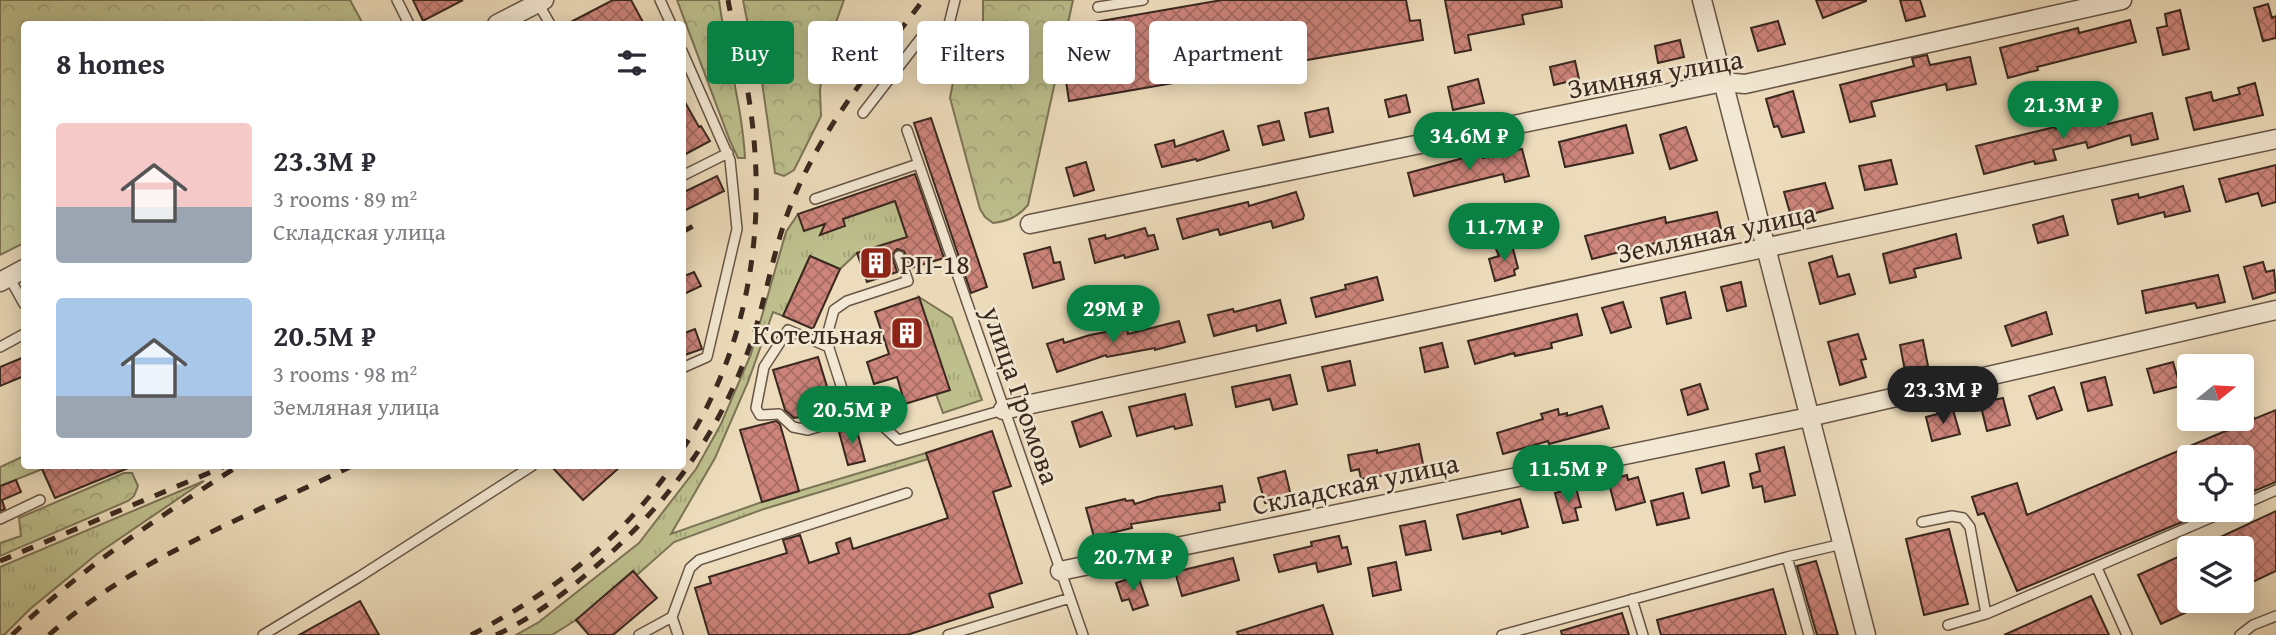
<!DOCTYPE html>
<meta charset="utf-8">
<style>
:root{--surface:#fff;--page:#f2f2f3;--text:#2b2b33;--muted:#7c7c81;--accent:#0b8043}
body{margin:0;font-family:"Gentium Book Plus",serif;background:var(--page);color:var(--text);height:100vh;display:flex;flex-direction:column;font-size:26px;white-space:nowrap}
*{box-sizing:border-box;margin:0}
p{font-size:23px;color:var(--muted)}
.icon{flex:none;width:38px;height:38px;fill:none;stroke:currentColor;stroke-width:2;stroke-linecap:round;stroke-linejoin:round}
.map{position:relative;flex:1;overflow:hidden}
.panel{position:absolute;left:21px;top:21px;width:665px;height:448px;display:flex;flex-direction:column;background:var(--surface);border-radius:7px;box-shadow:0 4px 18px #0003}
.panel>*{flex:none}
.top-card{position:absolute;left:707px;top:21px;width:665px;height:63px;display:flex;gap:14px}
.needle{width:46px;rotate:72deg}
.controls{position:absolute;left:2177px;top:354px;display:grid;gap:14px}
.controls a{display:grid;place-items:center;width:77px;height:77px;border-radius:7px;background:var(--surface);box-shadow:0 4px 18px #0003;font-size:35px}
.price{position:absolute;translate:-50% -60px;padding:0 16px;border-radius:24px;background:var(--accent);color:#fff;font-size:23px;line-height:46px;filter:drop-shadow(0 2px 4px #0008)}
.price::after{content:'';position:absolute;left:50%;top:42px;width:21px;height:16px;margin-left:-10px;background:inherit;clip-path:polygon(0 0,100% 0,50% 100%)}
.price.current{background:#222;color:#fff}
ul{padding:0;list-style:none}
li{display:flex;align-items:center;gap:21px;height:175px;padding:0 35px}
li span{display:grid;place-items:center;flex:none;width:196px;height:140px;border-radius:7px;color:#555}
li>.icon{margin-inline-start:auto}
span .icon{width:84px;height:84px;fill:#fffc;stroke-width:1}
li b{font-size:30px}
h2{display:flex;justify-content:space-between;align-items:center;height:84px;padding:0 35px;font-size:30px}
.tag{padding:0 24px;border-radius:7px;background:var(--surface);box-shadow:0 4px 18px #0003;font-size:24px;line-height:63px}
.tag.current{background:var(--accent);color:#fff}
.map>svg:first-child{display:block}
</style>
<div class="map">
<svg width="2276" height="635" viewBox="0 0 2276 635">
<defs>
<pattern id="grass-tufts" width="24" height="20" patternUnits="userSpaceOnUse" patternTransform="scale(1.75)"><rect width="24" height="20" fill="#bdbf8d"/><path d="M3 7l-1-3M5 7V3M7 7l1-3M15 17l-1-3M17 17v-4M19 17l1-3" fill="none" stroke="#a3a479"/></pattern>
<pattern id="forest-crowns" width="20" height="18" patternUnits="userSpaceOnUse" patternTransform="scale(1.75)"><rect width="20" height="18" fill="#bdbf8d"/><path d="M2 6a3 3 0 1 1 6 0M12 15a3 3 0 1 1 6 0" fill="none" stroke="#a3a479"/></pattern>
<pattern id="building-cross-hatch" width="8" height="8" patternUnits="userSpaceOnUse" patternTransform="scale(1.75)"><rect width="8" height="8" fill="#cd847a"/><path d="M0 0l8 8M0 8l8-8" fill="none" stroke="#a76c63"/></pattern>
</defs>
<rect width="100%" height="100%" fill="#eddcbb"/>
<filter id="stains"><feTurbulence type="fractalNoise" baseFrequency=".00286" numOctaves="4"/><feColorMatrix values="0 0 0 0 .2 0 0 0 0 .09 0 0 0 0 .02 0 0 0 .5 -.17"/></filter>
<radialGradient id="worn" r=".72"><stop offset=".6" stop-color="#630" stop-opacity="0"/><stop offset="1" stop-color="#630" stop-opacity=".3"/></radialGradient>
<path fill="url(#grass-tufts)" stroke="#7c7456" stroke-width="2" d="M895,201L910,246L889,254L857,253L840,269L810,256L783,316L773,312L748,382L715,458L671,534L762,502L926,453L928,459L764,509L674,542L637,575L633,571L576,620L552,635H516L539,622L639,543L696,469L721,424L751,354L786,232L798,214L824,224L827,232L843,219Z
M919,297L952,318L982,400L943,413L936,394L949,389Z
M24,456V466H50L0,486V467Z
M204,481L97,554L30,609L4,635H0V567Z"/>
<path fill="url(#forest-crowns)" stroke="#7c7456" stroke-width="2" d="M0,0H350L363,24H24V243L0,255Z
M677,0H719C726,53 742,104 745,158H738L730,141Z
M743,0H844L824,55L820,91L821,116L794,170L784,176L775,173L760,68L750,35Z
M983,0H1073L1028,205C1018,217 1008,221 993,223L985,217L980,209L950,98L955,72L983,24Z
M124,473H132L138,486L134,496L128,501L0,556V543L21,536L19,518Z"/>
<path fill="url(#building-cross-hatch)" stroke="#3a281f" stroke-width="2" d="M413,0H463L423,21Z
M613,0H631L644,24H567Z
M1222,0H1406L1410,21L1420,20L1423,40L1069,101L1066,81L1099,76L1089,23Z
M1445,0H1561L1562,7L1522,15L1524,24L1468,35L1471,50L1455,53Z
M1816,0H1866V1L1823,18Z
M1900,0H1920L1925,16L1906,21Z
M2268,4L2272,18L2276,16V38L2263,41L2254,8Z
M2180,10L2189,49L2163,55L2157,28L2167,26L2165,14Z
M2130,20L2136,42L2037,67L2038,70L2008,78L2000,48L2078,28L2079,33Z
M1778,21L1785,44L1758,51L1751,28Z
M1680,40L1684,57L1658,63L1655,46Z
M1927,55L1930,65L1970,57L1976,84L1947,90L1946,84L1871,102L1875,116L1850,122L1840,85L1914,66L1912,58Z
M1575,61L1579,79L1554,85L1550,67Z
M1478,79L1484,103L1453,110L1448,87Z
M2255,83L2263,115L2194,130L2186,98L2211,92L2213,101L2240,94L2238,88Z
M1793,91L1804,132L1782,137L1778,126L1774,127L1766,99Z
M1406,95L1410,112L1389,117L1385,100Z
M682,97L699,127L701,126L710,141L682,156Z
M1328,108L1333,132L1310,137L1305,113Z
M2152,113L2158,139L2132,145L2130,135L2088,148L2086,142L2053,150L2056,160L2035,164L2034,161L1984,174L1976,146L2055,127L2056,129L2105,114L2108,124Z
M931,118L987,287L971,293L914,123Z
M1279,121L1284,140L1263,145L1258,126Z
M1626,125L1633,153L1565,167L1559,142Z
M1686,127L1697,160L1670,169L1660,135Z
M1223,131L1229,150L1197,161L1196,159L1162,167L1155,145L1174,140L1175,147Z
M1522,149L1529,176L1505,182L1503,174L1414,196L1408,173L1482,153L1483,158Z
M1891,160L1897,184L1865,190L1859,166Z
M1086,162L1094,190L1074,196L1066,168Z
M2276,165V202L2262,206L2258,193L2226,202L2219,179Z
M915,174L944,258L911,268L904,251L897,249L892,255L897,272L867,282L857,253L907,237L895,201L843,219L845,226L820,235L825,224L804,231L798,214Z
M717,176L724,191L682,212V193Z
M1825,183L1833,208L1792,220L1784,192Z
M2183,186L2190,211L2165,217L2164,212L2118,224L2112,200L2138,194L2139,198Z
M1296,192L1304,215L1303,219L1273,228L1271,221L1220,235L1218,229L1183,239L1177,219L1248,202L1249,206Z
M1717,212L1722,233L1697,239L1695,233L1592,259L1585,236L1665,217L1666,223Z
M2063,216L2068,235L2038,243L2033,225Z
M1145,228L1148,236L1154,235L1158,249L1125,258L1124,255L1095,263L1089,239L1105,235L1106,239Z
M1956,234L1961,258L1914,269L1916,277L1890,283L1883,254Z
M1512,245L1518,268L1514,270L1515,275L1495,281L1489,259L1499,256L1496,249Z
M1050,247L1054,263L1060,262L1064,279L1033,288L1024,254Z
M810,256L840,269L813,329L783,316Z
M1832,256L1838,277L1849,274L1855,294L1820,304L1809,263Z
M2263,262L2266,272L2274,270L2276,292L2253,299L2244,267Z
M694,272L701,286L682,295V277Z
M2218,275L2225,302L2197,308L2195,303L2146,313L2142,291Z
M1377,277L1383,300L1316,317L1311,298L1346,289L1345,285Z
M1741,282L1746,306L1727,311L1721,287Z
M1685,292L1691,318L1667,324L1661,298Z
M919,297L950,390L905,404L897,377L874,384L867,362L889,354L875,312Z
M1280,300L1286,323L1257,331L1256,325L1214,336L1208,315L1233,309L1234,312Z
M1623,302L1631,327L1611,333L1602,308Z
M2046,312L2052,334L2012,346L2005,326Z
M1577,314L1582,335L1551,343L1552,348L1515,356L1514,353L1475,364L1468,341Z
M1179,321L1185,342L1155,350V348L1107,357L1106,355L1057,372L1047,344L1063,339L1064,343L1090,335L1127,328L1128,334Z
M695,329L702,349L682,356V334Z
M1858,334L1866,359L1861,360L1866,377L1840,385L1828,342Z
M1923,340L1928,366L1905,371L1900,345Z
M1442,343L1448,367L1425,372L1420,348Z
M24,357V376L0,386V367Z
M818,357L835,413L816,418L814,415L794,418L785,410L773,370Z
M1350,361L1355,385L1328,391L1322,367Z
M2173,362L2180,386L2154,393L2147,369Z
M1290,375L1297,404L1273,410L1270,399L1236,407L1232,387Z
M2105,377L2112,405L2088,411L2081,383Z
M1700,384L1708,409L1688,415L1681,390Z
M2054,387L2062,410L2037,419L2029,396Z
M2246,392L2254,419L2276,410V482L2242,496V457H2189V519L2017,591L1984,513L1978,515L1972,497L2017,483L2027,515L2242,424V393Z
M1185,394L1192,425L1175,429L1174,426L1137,436L1129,407Z
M2003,398L2010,425L1987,431L1980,403Z
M1602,406L1609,428L1549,444L1548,441L1503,454L1497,433L1543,419L1541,414L1558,409L1559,415L1567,413V416Z
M1953,410L1960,434L1932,441L1926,417Z
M1102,412L1111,436L1080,447L1072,422Z
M776,421L780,424L799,491L762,502L740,430Z
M856,427L865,461L848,465L839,432Z
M992,431L1011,486L993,492L1022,583L989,594L993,607L907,635H709L695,588L711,583L709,577L787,553L783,540L800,535L809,563L839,553L836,543L850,538L853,549L948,518L926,453Z
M1419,444L1424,469L1361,479L1359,469L1351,471L1348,455L1377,450V453Z
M1784,447L1795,495L1765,502L1762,486L1753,488L1750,474L1760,471L1756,454Z
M1724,462L1729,486L1702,493L1696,469Z
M50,466H133L55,498L42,469Z
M551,466H621L583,500Z
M1285,471L1291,496L1265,503L1258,478Z
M1627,475L1628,480L1638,477L1645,502L1616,510L1608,480Z
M16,480L21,492L2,500L5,509L0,511V486Z
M1222,486L1225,502L1219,503L1220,510L1131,524L1132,528L1094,537L1086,508L1125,499L1126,501L1133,500L1135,504L1157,497Z
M1576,488L1581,507L1575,508L1578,520L1563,523L1555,493Z
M1683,493L1689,518L1657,525L1651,501Z
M1520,499L1528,527L1502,534L1501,531L1463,539L1457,515Z
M2276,511V571L2242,587V548H2197Z
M1425,521L1431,550L1406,555L1400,526Z
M1949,529L1968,604L1924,615L1906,539Z
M1339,536L1342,548L1347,547L1351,564L1318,572L1316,563L1279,572L1274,555L1312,546L1311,542Z
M2189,552V600H2213L2161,624L2138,575Z
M1233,558L1239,580L1182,596L1175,572Z
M1816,561L1824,587L1838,635H1817L1797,566Z
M1396,562L1401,590L1373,596L1368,568Z
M633,571L657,598L613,635H589L576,620Z
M1138,576L1148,605L1133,610L1129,599L1122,601L1116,583Z
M1773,589L1786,635H1661L1657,620Z
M2091,596L2109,635H2004Z
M360,601L379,635H299Z
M1323,605L1333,635H1238L1237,632Z
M1622,613L1629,635H1562L1561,631Z"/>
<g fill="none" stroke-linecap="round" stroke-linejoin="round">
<defs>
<path id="lane" d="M397,0L409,24
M660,0L671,24
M538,3L550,24
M1098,7L1143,0
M682,51L730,160L737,229L707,357L682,368
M863,113L921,38L948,28L955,0
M907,130L1083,635
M682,176L728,153
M815,199L918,164
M899,256L908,281L847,301L834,310L826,339L848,407L863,418L883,426L898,440L1003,410
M9,277L24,304
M0,347L24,334
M829,347L788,330L764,367L756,408L760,415L779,414L793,427L808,430L858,415
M2242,505L2276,490
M0,519L40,500
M1922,522L1952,516L1963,518L1970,527L1986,614
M1787,557L1809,635
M2097,568L2127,635
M1632,599L1643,635
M1948,625L1986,614L2231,509
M263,635L359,577L532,466
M639,635L672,617
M678,635L672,617L690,568L699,560L907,493
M948,635L1070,598
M1502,635L1787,557L1842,544
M2240,635L2253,625L2276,616"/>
<path id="street" d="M1702,0L1866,635
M497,24L544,0
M1030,224L1723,82L1745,84L2122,0
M0,282L24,269
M1003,410L2276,139
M1060,571L1809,417L2276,310"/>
</defs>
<use href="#lane" stroke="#675546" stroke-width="12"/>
<use href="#street" stroke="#675546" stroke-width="21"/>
<use href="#lane" stroke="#f3e8d3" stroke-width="9"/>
<use href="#street" stroke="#f3e8d3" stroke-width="18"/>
<path stroke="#3a281f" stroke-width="5" stroke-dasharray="12 12" stroke-linecap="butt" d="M682,232L697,224
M682,450C751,345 768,221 749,99C744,65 734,33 728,0
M0,561L223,467
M12,635C80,569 159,517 238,466
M49,635C128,562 255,513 352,466
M471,635C550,594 622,540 672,466
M496,635C530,619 560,597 588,573C666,507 720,435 753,337C768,290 775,240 795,195C825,123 877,62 923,0"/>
</g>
<defs>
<symbol id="building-square" viewBox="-11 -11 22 22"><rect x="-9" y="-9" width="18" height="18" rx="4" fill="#8f2418" stroke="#f3e8d3"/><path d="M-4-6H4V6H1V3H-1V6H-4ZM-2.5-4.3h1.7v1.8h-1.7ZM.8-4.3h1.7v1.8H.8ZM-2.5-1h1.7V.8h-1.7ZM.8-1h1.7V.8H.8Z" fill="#fff"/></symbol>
</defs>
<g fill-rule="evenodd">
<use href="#building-square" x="857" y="244" width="38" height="38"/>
<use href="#building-square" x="888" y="314" width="38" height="38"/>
</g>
<g text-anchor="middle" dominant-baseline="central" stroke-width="5" stroke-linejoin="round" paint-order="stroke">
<g font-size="28" fill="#3a281f" stroke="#f3e8d3">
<text transform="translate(1655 73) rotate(-10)">Зимняя улица</text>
<text transform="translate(1716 232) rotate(-12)">Земляная улица</text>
<text transform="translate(1022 395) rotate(71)">улица Громова</text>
<text transform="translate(1355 483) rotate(-12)">Складская улица</text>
</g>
<g font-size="28" fill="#3a281f" stroke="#f3e8d3" text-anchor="start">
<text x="900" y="263">РП-18</text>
<text x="883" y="333" text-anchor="end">Котельная</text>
</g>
</g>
<rect width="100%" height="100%" filter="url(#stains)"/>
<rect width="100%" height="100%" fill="url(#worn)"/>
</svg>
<div class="controls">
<a><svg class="needle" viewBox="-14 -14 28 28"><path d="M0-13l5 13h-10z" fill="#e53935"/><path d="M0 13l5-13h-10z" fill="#7c7c81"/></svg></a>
<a><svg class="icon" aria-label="locate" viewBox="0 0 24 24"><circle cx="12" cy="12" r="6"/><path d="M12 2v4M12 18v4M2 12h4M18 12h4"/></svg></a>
<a><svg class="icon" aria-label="layers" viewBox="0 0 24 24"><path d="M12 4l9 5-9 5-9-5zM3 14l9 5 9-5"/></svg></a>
</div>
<b class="price" style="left:2063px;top:141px">21.3M ₽</b>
<b class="price" style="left:1469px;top:172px">34.6M ₽</b>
<b class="price" style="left:1504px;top:263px">11.7M ₽</b>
<b class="price" style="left:1113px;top:345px">29M ₽</b>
<b class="price current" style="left:1943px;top:426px">23.3M ₽</b>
<b class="price" style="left:852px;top:446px">20.5M ₽</b>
<b class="price" style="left:1568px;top:505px">11.5M ₽</b>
<b class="price" style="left:1133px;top:593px">20.7M ₽</b>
<div class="top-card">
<a class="tag current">Buy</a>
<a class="tag">Rent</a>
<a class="tag">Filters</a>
<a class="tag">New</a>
<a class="tag">Apartment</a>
</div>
<section class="panel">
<h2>8 homes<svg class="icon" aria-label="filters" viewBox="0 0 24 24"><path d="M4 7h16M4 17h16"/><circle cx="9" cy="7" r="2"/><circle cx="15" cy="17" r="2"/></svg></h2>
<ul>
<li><span style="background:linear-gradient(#f6c9c9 60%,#9aa5b1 0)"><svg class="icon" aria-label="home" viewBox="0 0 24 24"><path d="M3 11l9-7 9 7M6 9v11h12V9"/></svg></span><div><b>23.3M ₽</b><p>3 rooms · 89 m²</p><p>Складская улица</p></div></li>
<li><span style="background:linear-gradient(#a9c7e8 70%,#9aa5b1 0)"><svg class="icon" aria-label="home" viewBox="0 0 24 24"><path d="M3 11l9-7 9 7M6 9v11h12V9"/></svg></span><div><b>20.5M ₽</b><p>3 rooms · 98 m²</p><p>Земляная улица</p></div></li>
</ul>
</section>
</div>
